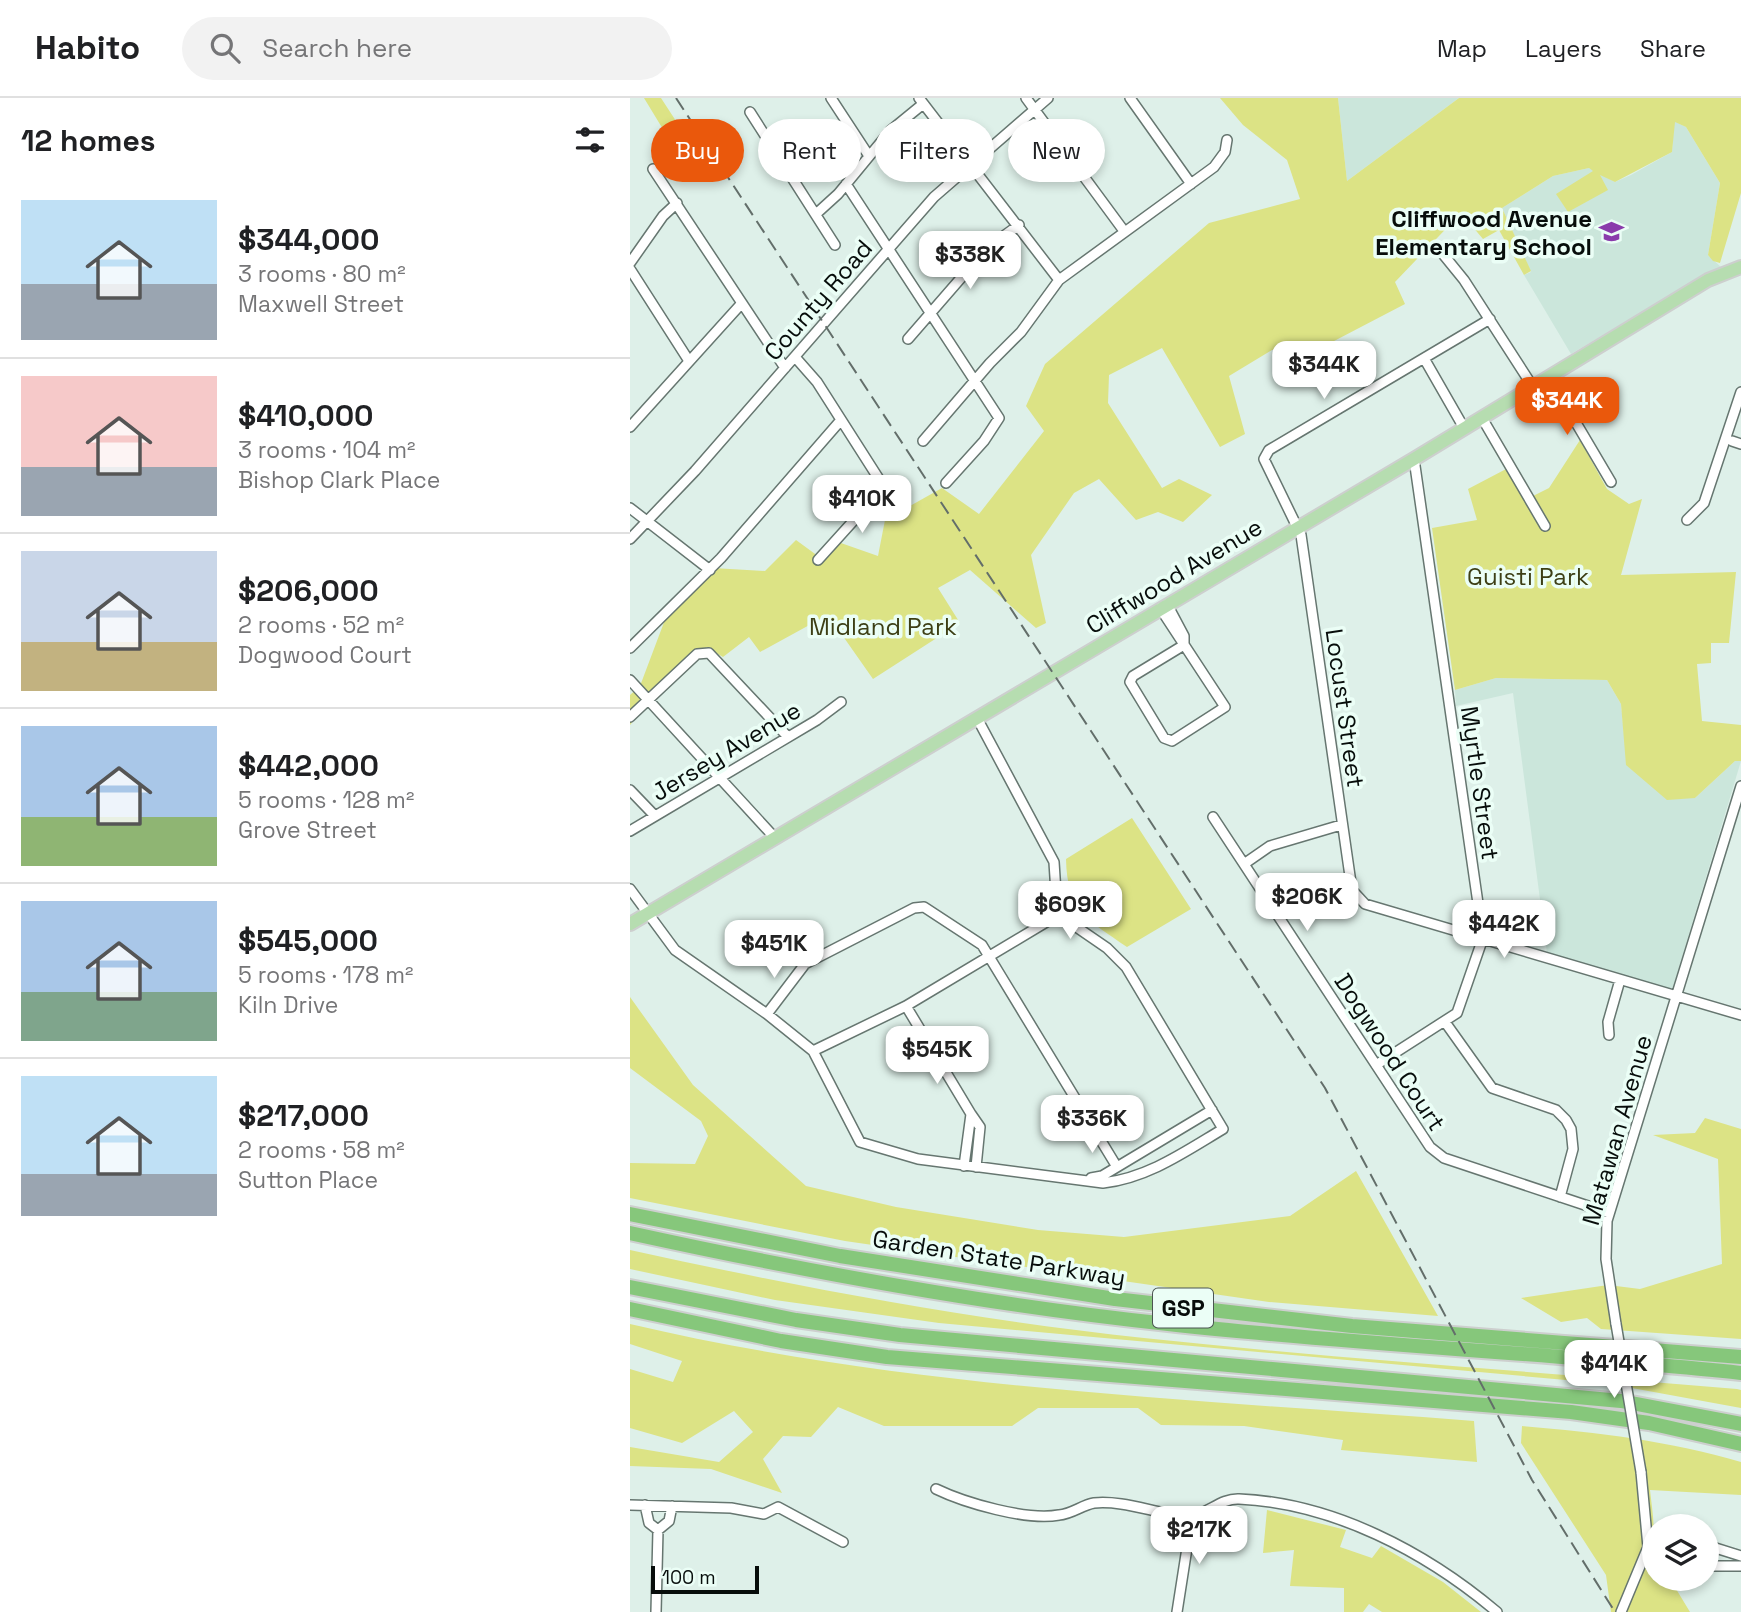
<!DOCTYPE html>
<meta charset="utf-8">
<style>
:root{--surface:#fff;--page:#f2f2f2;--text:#202124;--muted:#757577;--line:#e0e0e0;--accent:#ea580c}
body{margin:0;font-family:"Space Grotesk",sans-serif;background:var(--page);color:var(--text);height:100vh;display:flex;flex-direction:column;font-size:26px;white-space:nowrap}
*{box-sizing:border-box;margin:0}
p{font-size:23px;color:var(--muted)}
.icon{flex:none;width:38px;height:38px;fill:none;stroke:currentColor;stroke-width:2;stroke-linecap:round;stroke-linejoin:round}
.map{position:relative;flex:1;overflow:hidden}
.panel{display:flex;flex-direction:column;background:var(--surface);width:630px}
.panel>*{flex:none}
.guide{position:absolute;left:21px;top:21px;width:665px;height:63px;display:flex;gap:14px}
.fabs{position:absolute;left:1012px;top:1416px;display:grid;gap:14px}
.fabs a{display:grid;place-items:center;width:77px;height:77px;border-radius:50%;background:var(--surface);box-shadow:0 4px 10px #0003;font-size:35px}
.scale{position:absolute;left:21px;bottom:18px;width:108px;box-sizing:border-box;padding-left:7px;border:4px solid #070d0b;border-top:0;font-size:19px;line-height:24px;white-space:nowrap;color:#070d0b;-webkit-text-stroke:5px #ebfef6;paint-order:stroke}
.price{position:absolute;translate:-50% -60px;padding:0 16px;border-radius:14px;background:#fff;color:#222;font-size:23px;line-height:46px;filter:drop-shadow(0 2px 4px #0008)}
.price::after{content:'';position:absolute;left:50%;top:42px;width:21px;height:16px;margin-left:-10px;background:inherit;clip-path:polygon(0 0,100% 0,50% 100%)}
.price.on{background:var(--accent);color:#fff}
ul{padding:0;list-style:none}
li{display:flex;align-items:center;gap:21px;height:175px;padding:0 21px}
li+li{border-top:2px solid var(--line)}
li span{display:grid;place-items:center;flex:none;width:196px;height:140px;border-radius:0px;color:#555}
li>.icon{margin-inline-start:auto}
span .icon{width:84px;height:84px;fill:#fffc;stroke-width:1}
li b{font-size:30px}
h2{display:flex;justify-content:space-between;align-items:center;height:84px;padding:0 21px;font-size:30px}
.tag{padding:0 24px;border-radius:32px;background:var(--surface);box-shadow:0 4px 10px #0003;font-size:24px;line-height:63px}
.tag.on{background:var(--accent);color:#fff}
header{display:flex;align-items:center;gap:42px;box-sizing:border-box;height:98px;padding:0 35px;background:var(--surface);border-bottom:2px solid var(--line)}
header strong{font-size:33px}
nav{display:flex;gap:38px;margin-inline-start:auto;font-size:24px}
.search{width:490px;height:63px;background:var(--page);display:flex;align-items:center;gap:18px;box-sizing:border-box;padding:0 24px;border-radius:38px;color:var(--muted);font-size:26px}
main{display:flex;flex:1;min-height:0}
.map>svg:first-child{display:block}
</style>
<header>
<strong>Habito</strong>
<div class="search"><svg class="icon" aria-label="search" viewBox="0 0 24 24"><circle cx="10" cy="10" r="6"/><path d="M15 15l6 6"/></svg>Search here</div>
<nav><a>Map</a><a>Layers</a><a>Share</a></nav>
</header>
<main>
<section class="panel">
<h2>12 homes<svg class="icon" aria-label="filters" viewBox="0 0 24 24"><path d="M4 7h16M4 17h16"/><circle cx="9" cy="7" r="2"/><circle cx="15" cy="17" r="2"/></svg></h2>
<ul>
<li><span style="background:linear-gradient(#bfe0f5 60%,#9aa5b1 0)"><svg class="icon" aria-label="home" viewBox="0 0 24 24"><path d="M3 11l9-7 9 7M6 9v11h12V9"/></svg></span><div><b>$344,000</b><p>3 rooms · 80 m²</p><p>Maxwell Street</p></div></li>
<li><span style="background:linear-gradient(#f6c9c9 65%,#9aa5b1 0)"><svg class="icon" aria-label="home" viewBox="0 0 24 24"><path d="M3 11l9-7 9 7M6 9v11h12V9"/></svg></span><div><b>$410,000</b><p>3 rooms · 104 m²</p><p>Bishop Clark Place</p></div></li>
<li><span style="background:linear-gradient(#c9d6e8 65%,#c2b280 0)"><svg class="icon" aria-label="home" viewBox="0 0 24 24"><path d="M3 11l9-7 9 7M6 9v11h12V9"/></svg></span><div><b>$206,000</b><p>2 rooms · 52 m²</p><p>Dogwood Court</p></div></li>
<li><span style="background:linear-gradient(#a9c7e8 65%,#8fb573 0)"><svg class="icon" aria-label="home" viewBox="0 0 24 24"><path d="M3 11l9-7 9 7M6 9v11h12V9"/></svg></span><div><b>$442,000</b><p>5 rooms · 128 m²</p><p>Grove Street</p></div></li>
<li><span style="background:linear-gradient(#a9c7e8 65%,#7fa58c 0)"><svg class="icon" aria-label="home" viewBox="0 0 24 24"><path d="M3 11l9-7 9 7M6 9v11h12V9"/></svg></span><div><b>$545,000</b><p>5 rooms · 178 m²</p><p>Kiln Drive</p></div></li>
<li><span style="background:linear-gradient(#bfe0f5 70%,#9aa5b1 0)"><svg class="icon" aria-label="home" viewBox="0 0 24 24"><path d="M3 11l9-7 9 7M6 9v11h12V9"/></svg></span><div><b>$217,000</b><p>2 rooms · 58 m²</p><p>Sutton Place</p></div></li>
</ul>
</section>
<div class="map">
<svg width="1111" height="1514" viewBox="0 0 1111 1514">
<rect width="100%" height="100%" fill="#def0e9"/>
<path fill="#cbe6db" d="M708,0H829L717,83Z
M1044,23L1056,29L1090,85L1078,157L1092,170L1074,177L941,256L894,177L901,174L872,110L923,78L959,70L985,84L1001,77L1042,54Z
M866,580L977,582L991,606L997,667L1065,700L1105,663H1111L1043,889L1040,891L917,855L883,595L826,608L825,592Z"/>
<path fill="#dce385" d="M14,0H31L59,43L45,51Z
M590,0H708L717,83L829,0H1111V95L1090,165L1083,163L1078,157L1090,85L1056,29L1045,24L1042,54L985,84L970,77L978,92L938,114L926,96L963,73L959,70L923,78L872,110L901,173L894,177L869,132L853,141L831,115L765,184L775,206L683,254L642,252L599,278L615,336L590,349L532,250L479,277L478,305L532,390L549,381L582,397L553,424L528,414L506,422L469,381L444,395L401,457L416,525L406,530L340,472L308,490L330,525L243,581L203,524L194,519L130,554L119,539L93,559L76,549L77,553L21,602L0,627V597L10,588L36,519L83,470L135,473L166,442L192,461L208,444L248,458L255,422L312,390L349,416L414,333L396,308L415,266L579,125L670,101L657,62L613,27Z
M950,342L977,391L999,406L1012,401L991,477L1106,474L1099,545H1081V565L1067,566L1072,623L1111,627V663H1105L1065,700L1037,702L996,667L991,606L977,582L866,580L825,592L802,430L847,422L838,391L878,370L895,402L919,390Z
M502,720L561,811L497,849C458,822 437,813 436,761Z
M0,899L63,987L176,1088L266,1109L408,1132L494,1139L660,1118L726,1073L808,1218L639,1204L215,1143L0,1100V1065L65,1066L78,1038L71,1023L0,970Z
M1075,1020L1111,1031V1241L971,1231L957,1220L931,1224L891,1200L978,1187L1010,1191L1092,1166L1088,1061L1023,1037L1065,1035Z
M0,1152C169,1189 341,1222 514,1240C711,1261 909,1274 1107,1291L1111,1292V1310L980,1286L309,1225L145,1202L0,1171Z
M0,1226C277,1291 561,1301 844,1323L847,1364L711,1352L713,1342L614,1328L531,1327L508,1310H408L382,1328H254L208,1309L181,1339L153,1338L133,1361L152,1395L81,1371L0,1368V1349L89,1364L123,1334L104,1313L52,1345L0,1330V1271L43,1284L52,1263L0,1246Z
M892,1328C966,1334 1040,1343 1111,1364V1397L1020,1392C1023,1419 1028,1444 1017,1471L1024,1473V1480L1040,1481L1060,1514H981L976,1477L891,1345Z
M637,1412L716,1432L710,1449L742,1460L751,1448L813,1484L851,1514H752L739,1506L733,1514H714V1490L660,1488L664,1452L633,1455Z"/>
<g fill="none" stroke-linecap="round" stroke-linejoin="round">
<defs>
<path id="minor" d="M201,0L239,58
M289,0L429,182
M396,0L494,133
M500,0L561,86
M120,14L205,147
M23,71L155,270
M216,86L369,320L354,343L316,385
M186,116L208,96L260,33L293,6
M812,155L834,182L903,289
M0,165L33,118L47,105
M0,171L59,263
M860,221L639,352L634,361L671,437L722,792L735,806L1111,917
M278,241L357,150L389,127
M165,259L187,284L254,389L188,462
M795,262L834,330
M919,279L981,384
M852,320L915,428
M0,329L112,205
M293,343L360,265L391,234L429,182L584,69L595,54L597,42
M1102,343L1111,346
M0,410L80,472
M1057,422L1074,405L1111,294
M0,441L65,373L304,99L418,0
M537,506L554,538V547
M530,510L595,609L542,643L534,640L500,584L503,578L554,547
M0,550L91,460L211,322
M0,582L145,740
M0,619L67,556L79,555L158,639
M0,692L25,718
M583,719L800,1049L814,1060L979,1115
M0,733L187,622L211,604
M614,766L640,748L711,727
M0,791L45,852L137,916L183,953L230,1044L288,1061L473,1085C518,1080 556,1053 593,1031L496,869L477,850L445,828L433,814L426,795L424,764L347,620
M276,908L341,1016L334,1068
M137,916L175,866L284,810L294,809L352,847L487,1069
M815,924L862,990L926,1012L936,1022L941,1031L943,1051L930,1099
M979,937L978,924L990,882
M183,953L276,908L433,814
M746,967L827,915L853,840L784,361
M341,1016L350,1029L346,1069
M461,1080L472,1078L582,1012
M986,1226L976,1161L977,1123L1111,688
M306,1391C335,1405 397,1423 429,1417C442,1416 452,1407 464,1405C496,1402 528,1417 559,1418C576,1418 590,1400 609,1401C703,1405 796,1454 867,1514
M0,1407L101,1410L134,1416L148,1409L213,1444
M15,1407L19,1425L28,1432L39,1423L42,1408
M1076,1447L1111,1458
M1076,1468H1111
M26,1514L28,1432
M547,1514L562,1418
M991,1514L1018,1449L1011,1374"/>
<path id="major" d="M0,826L784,361L1078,182L1111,169"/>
<path id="highway" d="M0,1116L210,1158L485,1201L722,1228L1111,1259
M0,1135C178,1174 357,1207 538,1226C729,1247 921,1255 1111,1275
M0,1189L166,1222L270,1237L991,1303L1111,1326
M0,1211L151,1243L257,1259L941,1314L1019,1325L1111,1346"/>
</defs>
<use href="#minor" stroke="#667670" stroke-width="12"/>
<use href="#major" stroke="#cdcfce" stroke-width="16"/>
<use href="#highway" stroke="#cdcfce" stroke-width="18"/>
<use href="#minor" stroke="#fff" stroke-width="9"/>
<use href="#major" stroke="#b6ddb0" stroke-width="12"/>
<use href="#highway" stroke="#86c77b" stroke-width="14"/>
<path stroke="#636e6a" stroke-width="2" stroke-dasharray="14 7" stroke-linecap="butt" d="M46,0L695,990L902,1382L985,1514"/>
<defs>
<path id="minor-bridge" d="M986,1226L1011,1374"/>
</defs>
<use href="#minor-bridge" stroke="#667670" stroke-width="12" stroke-linecap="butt"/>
<use href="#minor-bridge" stroke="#fff" stroke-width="9"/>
</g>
<defs>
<symbol id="school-bare" viewBox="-9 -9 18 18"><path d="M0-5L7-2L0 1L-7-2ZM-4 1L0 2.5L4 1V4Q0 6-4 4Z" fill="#8a3bab" stroke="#ebfef6" stroke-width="2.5" paint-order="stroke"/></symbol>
</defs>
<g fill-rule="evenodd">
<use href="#school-bare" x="964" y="116" width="35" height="35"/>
</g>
<g text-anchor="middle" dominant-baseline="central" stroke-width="7" stroke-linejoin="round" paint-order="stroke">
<rect fill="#ebfef6" stroke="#4b5552" stroke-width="2" x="523" y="1190.5" width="60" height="39" rx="5"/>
<g font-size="23" font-weight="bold" fill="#070d0b">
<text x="553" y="1210">GSP</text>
</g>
<g font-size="24" font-weight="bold" fill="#070d0b" stroke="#ebfef6" text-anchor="end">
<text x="962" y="120">Cliffwood Avenue<tspan x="962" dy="28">Elementary School</tspan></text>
</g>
<g font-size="24" fill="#070d0b" stroke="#ebfef6">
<text transform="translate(188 202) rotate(-49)">County Road</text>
<text transform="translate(544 478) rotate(-31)">Cliffwood Avenue</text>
<text transform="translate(715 610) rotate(82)">Locust Street</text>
<text transform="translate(96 653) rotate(-31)">Jersey Avenue</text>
<text transform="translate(850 685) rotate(82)">Myrtle Street</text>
<text transform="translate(760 954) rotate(57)">Dogwood Court</text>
<text transform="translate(987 1032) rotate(-74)">Matawan Avenue</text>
<text transform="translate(369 1160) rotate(9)">Garden State Parkway</text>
</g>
<g font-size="24" fill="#3d3f15" stroke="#ebfef6">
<text x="898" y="478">Guisti Park</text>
<text x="253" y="528">Midland Park</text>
</g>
</g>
</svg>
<div class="fabs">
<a><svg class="icon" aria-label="layers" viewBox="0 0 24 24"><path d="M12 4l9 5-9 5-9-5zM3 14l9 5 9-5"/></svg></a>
</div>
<div class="scale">100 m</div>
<b class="price" style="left:340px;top:193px">$338K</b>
<b class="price" style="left:694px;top:303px">$344K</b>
<b class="price on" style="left:937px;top:339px">$344K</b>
<b class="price" style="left:232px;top:437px">$410K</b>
<b class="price" style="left:677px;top:835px">$206K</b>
<b class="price" style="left:440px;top:843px">$609K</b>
<b class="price" style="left:874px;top:862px">$442K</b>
<b class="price" style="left:144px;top:882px">$451K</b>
<b class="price" style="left:307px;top:988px">$545K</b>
<b class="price" style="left:462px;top:1057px">$336K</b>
<b class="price" style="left:984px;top:1302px">$414K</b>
<b class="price" style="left:569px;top:1468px">$217K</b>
<div class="guide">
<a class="tag on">Buy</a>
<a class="tag">Rent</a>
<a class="tag">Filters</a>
<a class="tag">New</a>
</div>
</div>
</main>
